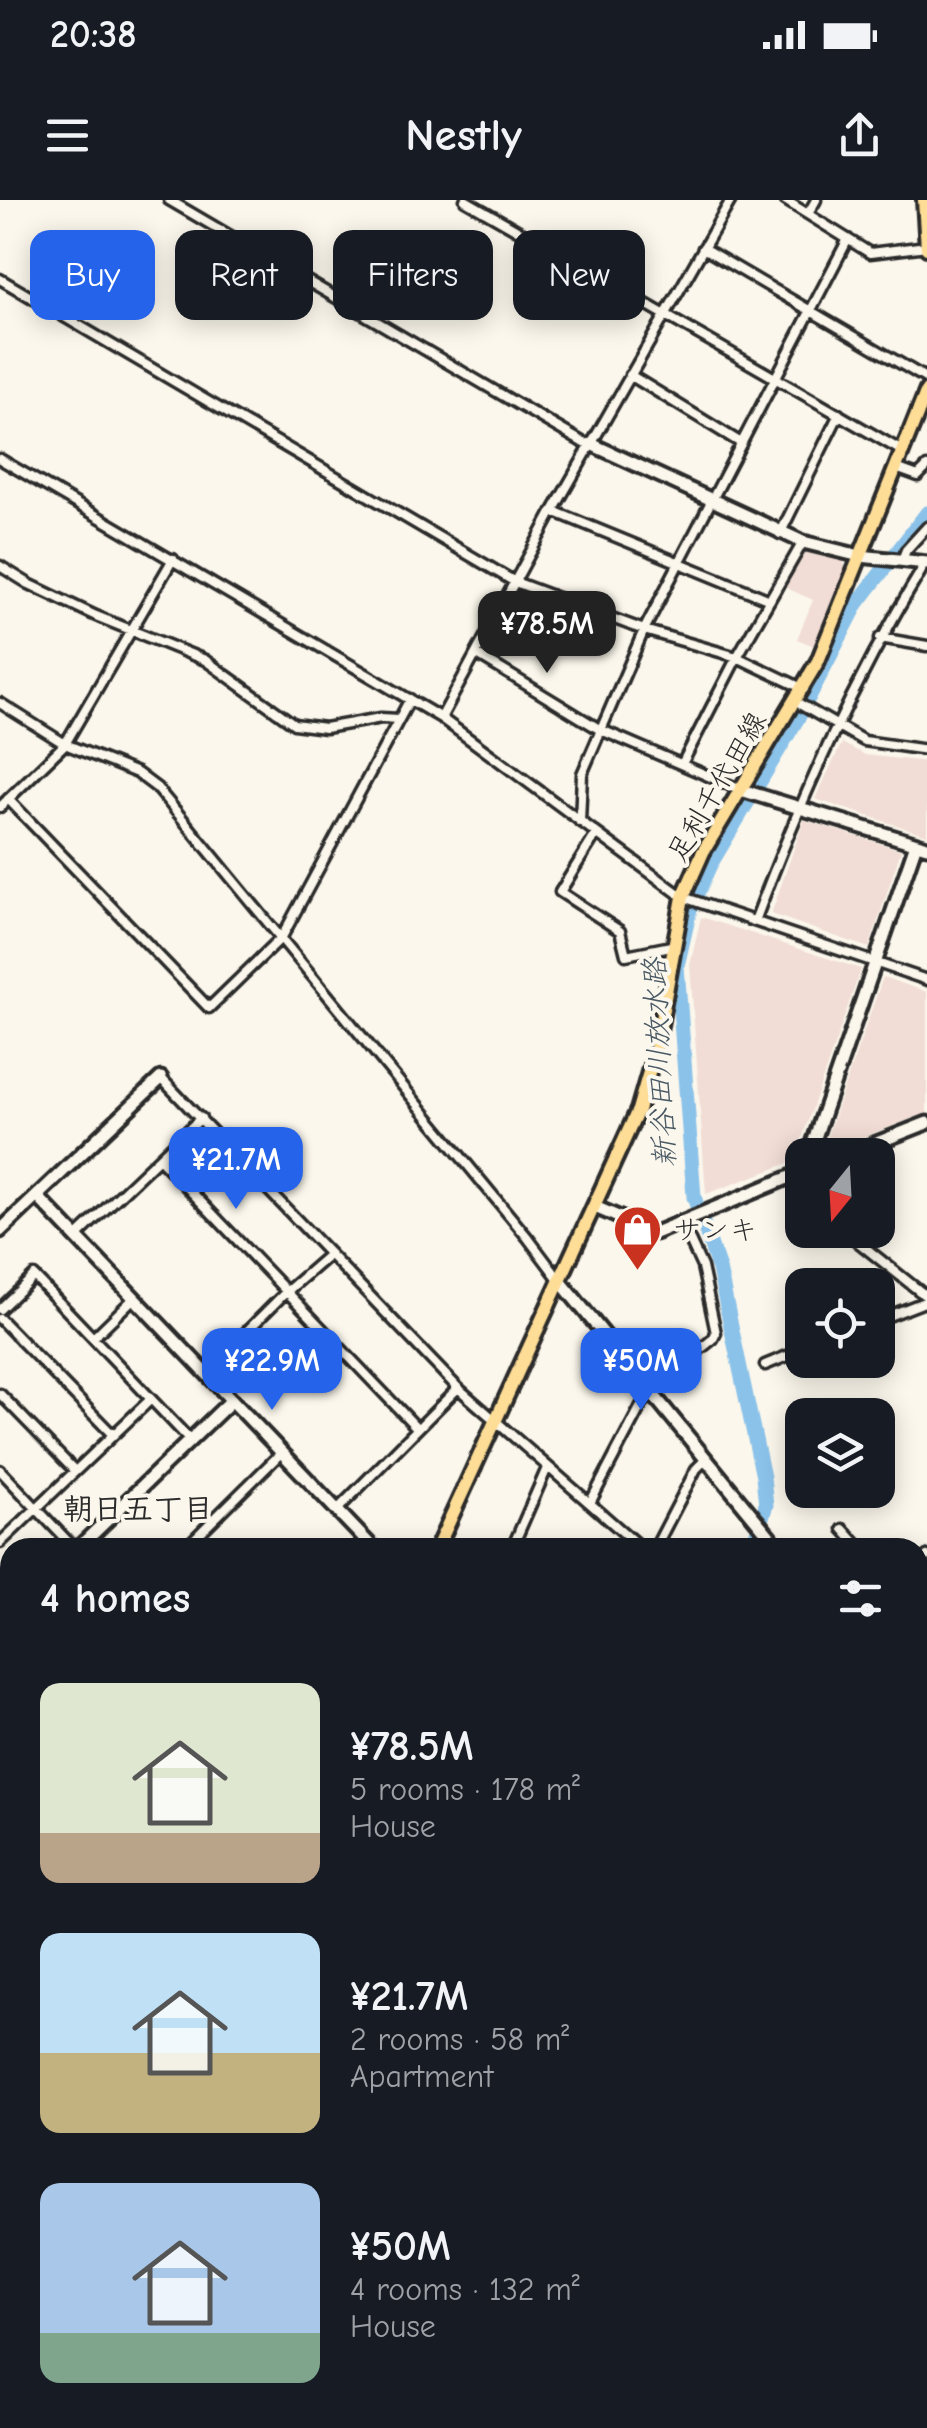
<!DOCTYPE html>
<meta charset="utf-8">
<style>
:root{--surface:#171b24;--page:#242831;--text:#f1f3f6;--muted:#9ea1a6;--accent:#2563eb}
body{margin:0;font-family:"Comic Neue","Klee One",sans-serif;background:var(--page);color:var(--text);height:100vh;display:flex;flex-direction:column;font-size:38px;white-space:nowrap}
*{box-sizing:border-box;margin:0}
p{font-size:32px;color:var(--muted)}
.icon{flex:none;width:55px;height:55px;fill:none;stroke:currentColor;stroke-width:2;stroke-linecap:round;stroke-linejoin:round}
.map{position:relative;flex:1;overflow:hidden}
.sheet{position:absolute;left:0px;top:1338px;width:928px;height:892px;display:flex;flex-direction:column;background:var(--surface);border-radius:30px 30px 0 0;box-shadow:0 5px 25px #0003}
.sheet>*{flex:none}
.hud{position:absolute;left:30px;top:30px;width:868px;height:90px;display:flex;gap:20px}
.needle{width:65px;rotate:198deg}
.buttons{position:absolute;left:785px;top:938px;display:grid;gap:20px}
.buttons a{display:grid;place-items:center;width:110px;height:110px;border-radius:20px;background:var(--surface);box-shadow:0 5px 25px #0003;font-size:50px}
.price{position:absolute;translate:-50% -85px;padding:0 22px;border-radius:20px;background:var(--accent);color:#fff;font-size:32px;line-height:65px;filter:drop-shadow(0 2px 5px #0008)}
.price::after{content:'';position:absolute;left:50%;top:60px;width:30px;height:22px;margin-left:-15px;background:inherit;clip-path:polygon(0 0,100% 0,50% 100%)}
.price.selected{background:#222;color:#fff}
ul{padding:0;list-style:none}
li{display:flex;align-items:center;gap:30px;height:250px;padding:0 40px}
li span{display:grid;place-items:center;flex:none;width:280px;height:200px;border-radius:20px;color:#555}
li>.icon{margin-inline-start:auto}
span .icon{width:120px;height:120px;fill:#fffc;stroke-width:1}
li b{font-size:42px}
h2{display:flex;justify-content:space-between;align-items:center;height:120px;padding:0 40px;font-size:42px}
.chip{padding:0 35px;border-radius:20px;background:var(--surface);box-shadow:0 5px 25px #0003;font-size:35px;line-height:90px}
.chip.selected{background:var(--accent);color:#fff}
.status{display:flex;justify-content:space-between;align-items:center;height:70px;padding:0 50px;background:var(--surface);direction:ltr}
.status svg{height:28px;fill:currentColor}
header{display:flex;justify-content:space-between;align-items:center;height:130px;padding:0 40px;background:var(--surface);font-size:45px;font-weight:800}
.map>svg:first-child{display:block}
</style>
<div class="status"><b>20:38</b><svg viewBox="0 0 49 12"><path d="M0 12V9h3v3zM5 12V6h3v6zM10 12V3h3v9zM15 12V0h3v12zM26 1h20v11H26zM47 4h2v5h-2z"/></svg></div>
<header><svg class="icon" aria-label="menu" viewBox="0 0 24 24"><path d="M4 6h16M4 12h16M4 18h16"/></svg>Nestly<svg class="icon" aria-label="share" viewBox="0 0 24 24"><path d="M12 15V3M7 8l5-5 5 5M5 13v7h14v-7"/></svg></header>
<div class="map">
<svg width="927" height="2228" viewBox="0 0 927 2228">
<rect width="100%" height="100%" fill="#fbf7ec"/>
<filter id="ink" filterUnits="userSpaceOnUse"><feTurbulence type="fractalNoise" baseFrequency=".01" numOctaves="2"/><feDisplacementMap in="SourceGraphic" scale="20" xChannelSelector="R" yChannelSelector="G"/><feConvolveMatrix kernelMatrix="1 2 1 2 8 2 1 2 1" color-interpolation-filters="sRGB"/></filter>
<g filter="url(#ink)">
<path fill="#f1ddd5" d="M802,350L843,361L846,369L814,446L797,439L813,400L782,386Z
M842,543L865,555L927,562V635L815,599Z
M804,620L901,650L869,748L771,714Z
M701,717L861,769L794,961L706,994L690,765Z
M883,777L927,792V913L821,953Z"/>
<g fill="none" stroke-linecap="round" stroke-linejoin="round">
<path stroke="#65869d" stroke-width="2.5" d="M918,1359L927,1349"/>
<path stroke="#8bc2e9" stroke-width="15" d="M752,1348L766,1305L763,1277L719,1069L694,997L677,766L690,709L710,665L799,516L857,404L927,313
M373,2228L374,2220"/>
<defs>
<path id="street" d="M169,0L584,243L591,244
M465,0L902,251
M785,0L870,53L927,46
M808,14L816,0
M703,48L927,179
M0,79L515,382L644,430L737,457L804,489
M630,175L741,243
M0,259L441,518L683,697L927,780
M896,268L918,276L927,267
M553,311L770,400
M780,334L839,214
M902,360L906,350L927,327
M0,366L29,384L96,416L205,460L294,524L325,528L381,518L399,519
M880,438L927,446
M476,454L599,529L741,590
M796,502L864,541L927,550
M0,503L65,544L137,573L157,588L528,1038L561,1082
M441,518L553,311L731,0
M682,564L737,457L803,342
M8,599L209,808L282,737L410,499
M0,607L65,544L173,359
M580,622L582,574L644,430L848,39
M596,634L560,692L620,731L626,755L671,746
M755,721C801,598 852,484 921,371L922,362
M161,878L458,1188L641,1348
M159,958L417,1228
M843,1030L927,1097
M76,1037L201,918
M0,1109L34,1076L190,1240
M0,1119L113,1235
M878,1120L927,1101
M93,1138L134,1098
M765,1165L802,1150
M206,1172L285,1093L330,1054
M649,1190L713,1139L716,1133L702,1067L681,1021
M0,1194L75,1271
M0,1270L74,1348
M590,1303L642,1204L652,1193
M337,1310L458,1188
M843,1329L860,1348
M0,1343L151,1199
M185,1348L281,1253
M512,1348L547,1268
M655,1348L696,1269L706,1259
M918,1366L927,1356
M918,1406L927,1416
M0,1496L10,1507
M918,1538L927,1529
M918,1603L927,1610
M918,1680L927,1687
M0,1694L10,1684
M0,1700L10,1711
M918,1757L927,1764
M918,1797L927,1784
M0,1854L10,1844
M0,1931L10,1922
M918,1999L927,2006
M0,2015L10,2008
M0,2042L10,2055
M918,2098L927,2105
M0,2122L10,2111
M918,2151L927,2138
M0,2154L10,2121
M275,2220L302,2226
M557,2220L599,2228
M731,2220L750,2228
M805,2220L819,2228
M100,2228L104,2220
M163,2228L167,2220
M247,2228L248,2220
M330,2228L331,2220
M387,2228L388,2220
M501,2228L502,2220
M631,2228L634,2220
M777,2228L780,2220"/>
<path id="secondary" d="M591,244L803,342L860,356L927,363
M741,590L927,647
M809,955L916,644
M846,955L927,923
M37,996L373,1348
M595,1007L655,1033L802,972
M0,1031L161,878
M561,1082L779,1348
M78,1348L232,1200
M0,1422L10,1412
M918,1513L927,1524
M0,1581L10,1591
M0,1596L10,1606
M918,1914L927,1901
M0,2195L10,2199
M918,2210L927,2217
M55,2220L71,2228
M705,2228L708,2220"/>
<path id="primary" d="M924,0L927,48
M437,1348L638,910L656,848L683,697L703,652L818,461L927,190
M34,2228L37,2220"/>
</defs>
<use href="#street" stroke="#2b2b2b" stroke-width="15"/>
<use href="#secondary" stroke="#2b2b2b" stroke-width="19"/>
<use href="#primary" stroke="#2b2b2b" stroke-width="20"/>
<use href="#street" stroke="#fbf7ec" stroke-width="8"/>
<use href="#secondary" stroke="#fbf7ec" stroke-width="11"/>
<use href="#primary" stroke="#fedd96" stroke-width="12"/>
</g>
</g>
<defs>
<symbol id="shop-pin" viewBox="-11 -11 22 30"><path d="M0 17L-7.5 6A9.5 9.5 0 1 1 7.5 6Z" fill="#c8321e" stroke="#fbf7ec"/><path d="M-5-2.5h2.3a2.7 3.5 0 0 1 5.4 0H5L5.5 6h-11ZM-1.5-2.5h3a1.5 2.3 0 0 0-3 0Z" fill="#fff"/></symbol>
</defs>
<g fill-rule="evenodd">
<use href="#shop-pin" x="610" y="1002" width="55" height="75"/>
</g>
<g text-anchor="middle" dominant-baseline="central" stroke-width="8" stroke-linejoin="round" paint-order="stroke">
<g font-size="28" fill="#2b2b2b" stroke="#fbf7ec">
<text transform="translate(717 587) rotate(-60)">足利千代田線</text>
</g>
<g font-size="28" fill="#2b2b2b" stroke="#fbf7ec" text-anchor="start">
<text x="673" y="1030">サンキ</text>
</g>
<g font-size="30" font-style="italic" fill="#485864" stroke="#fbf7ec">
<text transform="translate(660 863) rotate(-93)">新谷田川放水路</text>
</g>
<g font-size="30" font-weight="bold" fill="#2b2b2b" stroke="#fbf7ec">
<text x="138" y="1309">朝日五丁目</text>
</g>
</g>
</svg>
<div class="buttons">
<a><svg class="needle" viewBox="-14 -14 28 28"><path d="M0-13l5 13h-10z" fill="#e53935"/><path d="M0 13l5-13h-10z" fill="#9ea1a6"/></svg></a>
<a><svg class="icon" aria-label="locate" viewBox="0 0 24 24"><circle cx="12" cy="12" r="6"/><path d="M12 2v4M12 18v4M2 12h4M18 12h4"/></svg></a>
<a><svg class="icon" aria-label="layers" viewBox="0 0 24 24"><path d="M12 4l9 5-9 5-9-5zM3 14l9 5 9-5"/></svg></a>
</div>
<b class="price selected" style="left:547px;top:476px">¥78.5M</b>
<b class="price" style="left:236px;top:1012px">¥21.7M</b>
<b class="price" style="left:272px;top:1213px">¥22.9M</b>
<b class="price" style="left:641px;top:1213px">¥50M</b>
<div class="hud">
<a class="chip selected">Buy</a>
<a class="chip">Rent</a>
<a class="chip">Filters</a>
<a class="chip">New</a>
</div>
<section class="sheet">
<h2>4 homes<svg class="icon" aria-label="filters" viewBox="0 0 24 24"><path d="M4 7h16M4 17h16"/><circle cx="9" cy="7" r="2"/><circle cx="15" cy="17" r="2"/></svg></h2>
<ul>
<li><span style="background:linear-gradient(#dfe7d0 75%,#b9a48a 0)"><svg class="icon" aria-label="home" viewBox="0 0 24 24"><path d="M3 11l9-7 9 7M6 9v11h12V9"/></svg></span><div><b>¥78.5M</b><p>5 rooms · 178 m²</p><p>House</p></div></li>
<li><span style="background:linear-gradient(#bfe0f5 60%,#c2b280 0)"><svg class="icon" aria-label="home" viewBox="0 0 24 24"><path d="M3 11l9-7 9 7M6 9v11h12V9"/></svg></span><div><b>¥21.7M</b><p>2 rooms · 58 m²</p><p>Apartment</p></div></li>
<li><span style="background:linear-gradient(#a9c7e8 75%,#7fa58c 0)"><svg class="icon" aria-label="home" viewBox="0 0 24 24"><path d="M3 11l9-7 9 7M6 9v11h12V9"/></svg></span><div><b>¥50M</b><p>4 rooms · 132 m²</p><p>House</p></div></li>
</ul>
</section>
</div>
